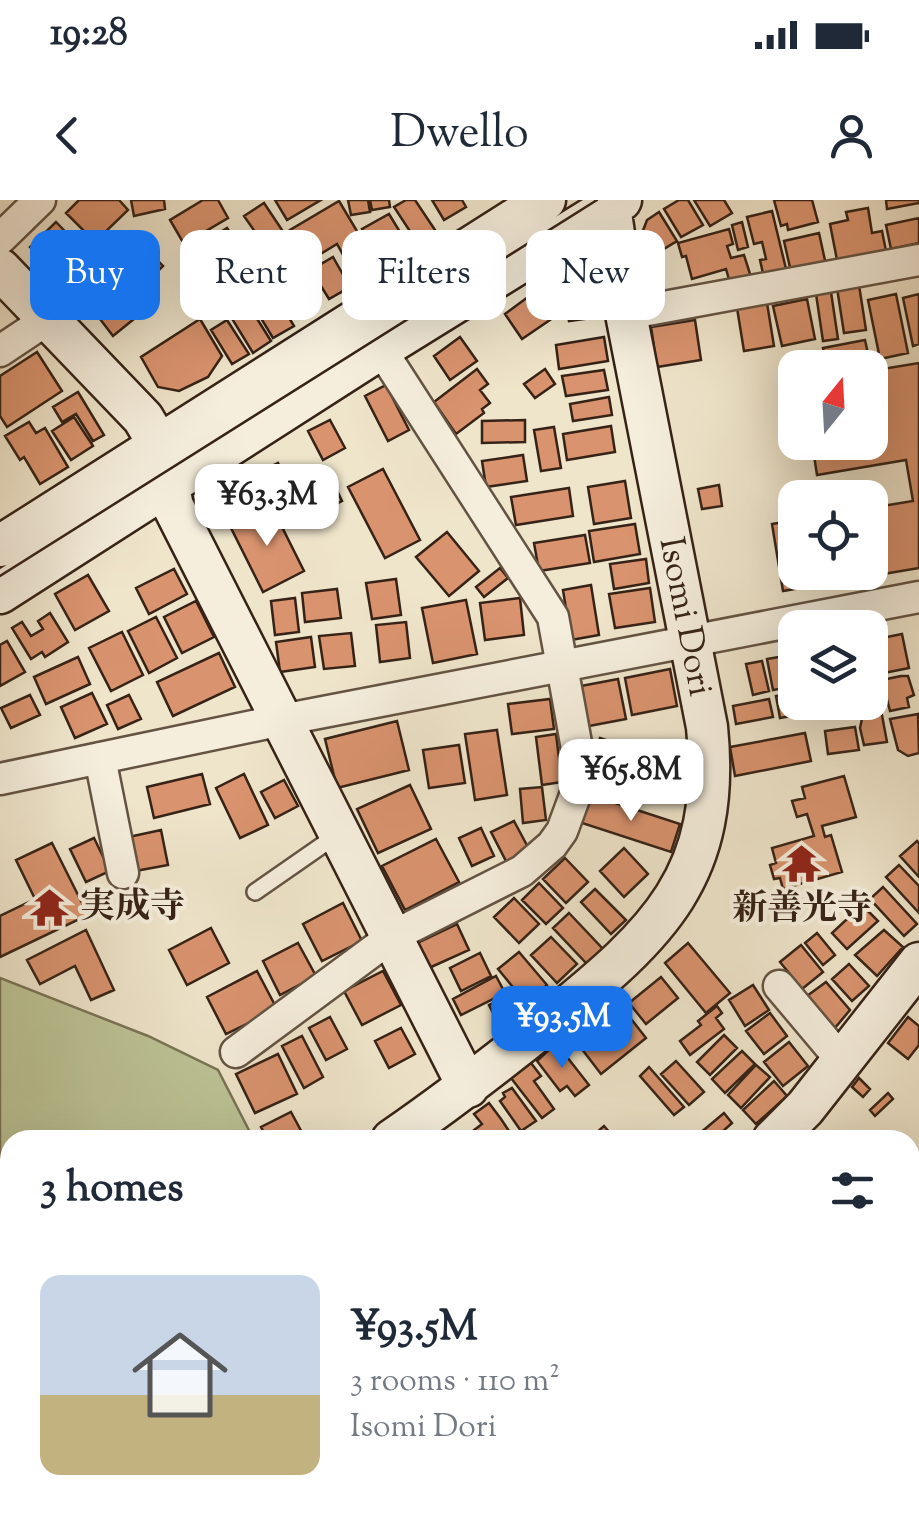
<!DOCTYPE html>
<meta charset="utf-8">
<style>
:root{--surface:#fff;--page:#f2f2f3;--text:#1f2937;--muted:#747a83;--accent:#1a73e8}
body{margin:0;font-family:"Sorts Mill Goudy","Noto Serif JP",serif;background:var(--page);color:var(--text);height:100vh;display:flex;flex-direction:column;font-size:38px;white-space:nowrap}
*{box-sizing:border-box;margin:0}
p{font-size:32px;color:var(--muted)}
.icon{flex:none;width:55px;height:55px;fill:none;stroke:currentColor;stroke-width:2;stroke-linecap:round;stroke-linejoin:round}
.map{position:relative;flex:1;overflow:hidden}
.details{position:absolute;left:0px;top:930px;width:920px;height:390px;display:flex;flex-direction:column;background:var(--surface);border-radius:30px 30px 0 0;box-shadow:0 10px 40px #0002}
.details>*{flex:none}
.top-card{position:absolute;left:30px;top:30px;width:860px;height:90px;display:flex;gap:20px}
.needle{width:65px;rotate:18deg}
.controls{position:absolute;left:778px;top:150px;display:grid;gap:20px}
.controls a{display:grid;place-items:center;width:110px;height:110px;border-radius:20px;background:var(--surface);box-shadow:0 10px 40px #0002;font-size:50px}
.price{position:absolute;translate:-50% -85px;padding:0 22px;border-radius:20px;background:#fff;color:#222;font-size:32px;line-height:65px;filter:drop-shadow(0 2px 5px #0008)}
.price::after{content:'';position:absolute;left:50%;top:60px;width:30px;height:22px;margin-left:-15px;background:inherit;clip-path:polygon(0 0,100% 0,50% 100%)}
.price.selected{background:var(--accent);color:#fff}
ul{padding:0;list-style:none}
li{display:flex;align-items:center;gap:30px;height:250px;padding:0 40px}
li span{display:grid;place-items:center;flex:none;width:280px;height:200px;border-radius:20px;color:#555}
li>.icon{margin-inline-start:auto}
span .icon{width:120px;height:120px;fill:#fffc;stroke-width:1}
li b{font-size:42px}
h2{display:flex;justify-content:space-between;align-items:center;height:120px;padding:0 40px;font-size:42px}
.tag{padding:0 35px;border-radius:20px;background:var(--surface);box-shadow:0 10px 40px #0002;font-size:35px;line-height:90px}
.tag.selected{background:var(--accent);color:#fff}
.status{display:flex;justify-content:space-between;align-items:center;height:70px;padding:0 50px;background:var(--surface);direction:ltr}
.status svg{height:28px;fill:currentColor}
header{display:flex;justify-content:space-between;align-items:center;height:130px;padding:0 40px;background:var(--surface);font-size:45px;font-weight:600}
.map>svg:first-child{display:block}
</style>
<div class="status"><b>19:28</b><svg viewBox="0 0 49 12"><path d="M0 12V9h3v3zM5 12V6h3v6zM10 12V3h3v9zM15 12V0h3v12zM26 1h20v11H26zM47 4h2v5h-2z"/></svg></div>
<header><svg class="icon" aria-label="back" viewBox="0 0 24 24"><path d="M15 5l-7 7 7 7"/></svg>Dwello<svg class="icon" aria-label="person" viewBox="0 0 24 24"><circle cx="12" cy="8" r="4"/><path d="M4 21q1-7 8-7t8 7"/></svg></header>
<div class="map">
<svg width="919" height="1320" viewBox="0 0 919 1320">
<rect width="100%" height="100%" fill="#efe5cb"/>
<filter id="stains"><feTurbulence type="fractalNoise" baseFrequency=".002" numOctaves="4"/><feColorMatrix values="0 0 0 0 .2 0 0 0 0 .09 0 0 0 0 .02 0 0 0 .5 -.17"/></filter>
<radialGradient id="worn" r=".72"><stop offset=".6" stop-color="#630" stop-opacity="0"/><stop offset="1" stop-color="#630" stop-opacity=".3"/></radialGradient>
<path fill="#bcc395" stroke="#797256" stroke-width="2.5" d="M0,778L148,836L218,870L254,940H10V1173L0,1158Z"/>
<path fill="#9abfba" stroke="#728078" stroke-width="2.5" d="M919,1069V1320H689L701,1310H910V1077Z"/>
<path fill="#d9936e" stroke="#362216" stroke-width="2.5" d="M79,0H119L128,10L95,42L66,13Z
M131,0H164L165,9L134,16Z
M203,0H218L228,18L184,44L170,20Z
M275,0H321L287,20Z
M348,0H368L370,12L351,15Z
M370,0H389L390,7L372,10Z
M406,0H415L435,30L417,42L394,7Z
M432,0H462L466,7L444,20Z
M679,0H688L703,25L681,37L664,9Z
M694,0H724L732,13L710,26Z
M774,0H812L818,22L788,30L787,24L781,26Z
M886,0H919V3L887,9Z
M339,1L373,58L352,71L337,44L309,61L290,30Z
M264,3L282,30L263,43L244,16Z
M868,8L872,33L882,31L886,51L837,60L830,24L848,20L846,12Z
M772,11L787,73L764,78L760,60L766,59L762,42L754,44L747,17Z
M659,12L677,41L649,58L639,41L647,20Z
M389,14L408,45L381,61L362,29Z
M919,18V43L891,49L886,25Z
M56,22L91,58L65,83L30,47Z
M742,22L748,47L738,50L732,25Z
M227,28L246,57L225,70L206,41Z
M729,29L733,44L727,46L731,58L744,55L751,77L730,83L726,69L692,79L686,56L682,57L678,43Z
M819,33L826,65L791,72L784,41Z
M136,38L163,66L144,85L116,57Z
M288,41L304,68L287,77L272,51Z
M333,57L350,87L329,99L311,70Z
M593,81L599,117L569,121L563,86Z
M859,85L866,130L844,133L837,88Z
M271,87L294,126L273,138L250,100Z
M831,92L838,139L823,141L816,94Z
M131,94L145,110L113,136L100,119Z
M532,94L550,120L522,139L505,114Z
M896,94L908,153L880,159L868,100Z
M919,94V144L913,146L903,98Z
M807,99L815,139L782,146L773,106Z
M767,103L774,146L744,151L737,108Z
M249,106L271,141L253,153L231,117Z
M200,119L222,156L208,177L179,191L158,187L141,157Z
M227,120L249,154L232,164L211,130Z
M695,120L701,160L657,167L651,127Z
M460,137L477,161L450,180L434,156Z
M604,137L608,161L559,169L556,145Z
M865,140L871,167L827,168L823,148Z
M37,152L62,191L7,227L0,216V176Z
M919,163V368L783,391L772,324L795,320V372H870V308L913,301L906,260L817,275L813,249L794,252L789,223L795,222V242H870V171Z
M477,169L488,184L480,190L490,203L482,209L484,213L456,234L434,202Z
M545,169L555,184L535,198L524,184Z
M604,170L608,190L566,196L562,176Z
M386,185L409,230L388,241L365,196Z
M78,192L104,235L93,241L76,214L62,222L53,207Z
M609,197L612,215L573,221L570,204Z
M74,217L93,246L71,260L52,231Z
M330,220L345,248L323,260L308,231Z
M525,220V242L482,243V221Z
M29,222L36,233L45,228L68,267L40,284L24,257L20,260L5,236Z
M611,226L615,252L567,260L563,234Z
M554,227L561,268L541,271L534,230Z
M523,255L527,281L486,287L482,261Z
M278,263L292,290L271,301L256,274Z
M383,269L420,340L385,358L348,287Z
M327,270L342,301L321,312L305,282Z
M247,272L261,299L239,311L225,283Z
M625,281L631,318L594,324L588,287Z
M719,285L722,306L702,309L698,289Z
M569,288L573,316L516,325L511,297Z
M272,307L304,371L263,392L231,328Z
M635,324L640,354L594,362L589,331Z
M447,332L479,371L449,396L416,357Z
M585,335L590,363L539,371L534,343Z
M646,359L649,383L614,389L610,364Z
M500,368L508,378L484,397L476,387Z
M174,369L187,394L149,414L136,388Z
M88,375L109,411L75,430L55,394Z
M396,379L401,415L372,419L366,383Z
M591,385L599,435L571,440L563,390Z
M650,388L655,422L615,428L609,394Z
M337,389L341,418L305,422L302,393Z
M295,398L299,432L275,435L271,401Z
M520,398L524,435L485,440L480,403Z
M466,400L477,454L433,463L422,408Z
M196,401L214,437L182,453L164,417Z
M50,413L68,442L45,457L42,452L31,459L12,428L22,422L31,436L43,429L38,421Z
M156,417L177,458L149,473L128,431Z
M406,422L410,458L380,462L376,425Z
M122,432L143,475L111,491L89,448Z
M351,433L355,466L324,469L319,436Z
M902,434L909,468L879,474L872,440Z
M311,437L315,467L280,472L276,442Z
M7,441L25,472L0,486V445Z
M795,449V476L791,477L786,451Z
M219,453L235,487L173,516L157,482Z
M785,456L790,487L773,490L767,459Z
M78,457L90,484L46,504L34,477Z
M762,461L769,491L753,495L746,464Z
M670,469L677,506L632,515L625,478Z
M901,476H908L914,495L907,498L909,507L890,511L882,480Z
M618,479L626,519L589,526L581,486Z
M92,493L107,524L75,538L61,507Z
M795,493V502H816L818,511L780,518L776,496Z
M30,495L40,515L11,528L1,508Z
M129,495L141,519L118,529L107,505Z
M550,499L554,529L512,534L508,504Z
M769,499L773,517L736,524L733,506Z
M881,510L887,542L864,545L860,528L863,514Z
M918,514L919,553L908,556L898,550L890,519Z
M397,521L409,570L337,588L325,539Z
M855,527L859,550L828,554L825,531Z
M497,530L507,595L475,600L465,534Z
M805,533L811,561L735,576L730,547Z
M556,534L562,582L542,585L536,537Z
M600,538L635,550L626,577L591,566Z
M459,545L465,583L429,588L423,550Z
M680,551L684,580L646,585L643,555Z
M202,574L210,604L154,618L147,587Z
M244,574L268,625L240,638L216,588Z
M844,576L856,617L822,626L825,637L831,635L842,672L783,689L780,678L774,679L770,665L776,663L772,648L814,636L807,614L797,617L792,601L805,598L802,587Z
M284,580L298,606L275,618L261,592Z
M410,585L431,629L378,653L357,609Z
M542,587L546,620L523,623L520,589Z
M591,595L680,624L671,652L582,623Z
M514,621L530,651L507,663L491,632Z
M481,628L494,656L472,666L459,638Z
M161,630L168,665L130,672L124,638Z
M94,638L110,671L86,682L70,649Z
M436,639L459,682L405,710L382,666Z
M917,641L919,643V677L900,656Z
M52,643L88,715L0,757V716L35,699L16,660Z
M624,648L648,674L624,697L600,671Z
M565,658L588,682L566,703L543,679Z
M899,665L919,686V713L886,677Z
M539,683L563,708L546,724L522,700Z
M883,687L917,724L904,736L870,699Z
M595,689L626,720L611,734L581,702Z
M514,698L539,724L519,743L494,717Z
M343,703L362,741L322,761L303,724Z
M862,705L878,721L847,749L832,733Z
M569,713L603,749L587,764L553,728Z
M457,724L469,750L429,768L417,743Z
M211,728L229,763L187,785L169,750Z
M86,730L114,790L91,800L75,766L40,784L27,760Z
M884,730L903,747L877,776L855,755Z
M817,733L835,755L823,765L805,743Z
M551,737L577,764L557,783L531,755Z
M298,743L316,776L280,795L263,761Z
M688,743L730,793L706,813L665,763Z
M801,745L823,772L802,789L780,762Z
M519,752L547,785L526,803L498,769Z
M480,753L491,776L461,791L450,768Z
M849,764L869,786L852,801L832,779Z
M257,771L277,809L226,834L207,797Z
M383,771L401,805L362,825L344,791Z
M496,776L505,793L461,815L453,799Z
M661,777L678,798L646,824L629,803Z
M826,782L850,810L834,829L807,796Z
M753,785L769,810L745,826L729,800Z
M512,794L522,813L499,825L489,805Z
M717,806L722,813L716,818L724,829L690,855L680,841L701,825L698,821Z
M770,813L787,836L764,854L746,831Z
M628,815L646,838L601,874L578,844L613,816L619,823Z
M330,817L347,849L326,860L309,828Z
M908,817L919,826V845L908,859L888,843Z
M401,828L415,854L389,868L375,841Z
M724,835L737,848L710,875L697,862Z
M302,836L323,877L304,888L282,846Z
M789,842L808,866L783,886L764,862Z
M556,843L589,885L575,896L567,886L560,891L537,861Z
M742,851L755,864L725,893L712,879Z
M278,854L297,894L255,913L236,874Z
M676,861L704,892L689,905L661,874Z
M531,863L541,876L534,881L554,909L542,918L511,878Z
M756,865L770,877L741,908L728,895Z
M649,867L684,907L674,915L640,876Z
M859,878L870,889L863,897L852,887Z
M774,881L787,896L756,924L743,910Z
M512,888L536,921L521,931L500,901L505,897L503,893Z
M888,893L893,899L875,916L870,910Z
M489,903L501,919L515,940H467L465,937L482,924L474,914Z
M291,912L306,940H268L261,927Z
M724,913L732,923L723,931L731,940H704L699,934Z
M604,926L616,940H588Z"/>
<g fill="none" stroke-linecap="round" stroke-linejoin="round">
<defs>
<path id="lane" d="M255,692L337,635
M281,1310L291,1320
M460,1320L471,1310"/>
<path id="street" d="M0,39L40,0
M626,114L919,60
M0,151L48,119
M100,558L123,673
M0,579L282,520L919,397
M779,786L843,862
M236,852L393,736L522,671L552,645L562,631L576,593L578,554L553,417L371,134"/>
<path id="secondary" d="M0,69L143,218L159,245L173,306L468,887
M0,346L545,0
M0,393L382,148L621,0
M392,940C447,902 499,862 551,820C658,733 722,676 707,527L626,114L609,0
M773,940L805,908L919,763
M0,1217L10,1233
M74,1310L100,1320
M193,1320L229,1310"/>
</defs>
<use href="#lane" stroke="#645343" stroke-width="20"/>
<use href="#street" stroke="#645343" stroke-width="35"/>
<use href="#secondary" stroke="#362216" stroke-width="45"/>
<use href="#lane" stroke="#f5eedd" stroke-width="15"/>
<use href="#street" stroke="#f5eedd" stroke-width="30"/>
<use href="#secondary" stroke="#f5eedd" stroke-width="40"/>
<path stroke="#362216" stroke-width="2.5" d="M0,376L597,0"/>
</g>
<defs>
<symbol id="temple-bare" viewBox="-9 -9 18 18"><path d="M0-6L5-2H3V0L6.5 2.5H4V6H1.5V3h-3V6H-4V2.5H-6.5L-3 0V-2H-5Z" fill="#8f2418" stroke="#f5eedd" stroke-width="2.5" paint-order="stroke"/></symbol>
</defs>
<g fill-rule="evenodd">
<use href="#temple-bare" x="774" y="636" width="55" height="55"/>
<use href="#temple-bare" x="22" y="680" width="55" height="55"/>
</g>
<g text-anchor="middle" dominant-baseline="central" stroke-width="8" stroke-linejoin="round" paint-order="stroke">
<g font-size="35" fill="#362216" stroke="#f5eedd">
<text transform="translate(684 417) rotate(79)">Isomi Dori</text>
</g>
<g font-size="35" font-weight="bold" fill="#362216" stroke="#f5eedd" text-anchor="start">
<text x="80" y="708">実成寺</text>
<text x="802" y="710" text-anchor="middle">新善光寺</text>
</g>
</g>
<rect width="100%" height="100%" filter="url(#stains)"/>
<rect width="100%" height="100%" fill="url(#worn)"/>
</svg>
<div class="controls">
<a><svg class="needle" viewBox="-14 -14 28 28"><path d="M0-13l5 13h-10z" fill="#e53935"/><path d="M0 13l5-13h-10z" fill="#747a83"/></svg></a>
<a><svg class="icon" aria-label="locate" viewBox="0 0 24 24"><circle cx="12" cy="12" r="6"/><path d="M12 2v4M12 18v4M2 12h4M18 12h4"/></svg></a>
<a><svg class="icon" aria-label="layers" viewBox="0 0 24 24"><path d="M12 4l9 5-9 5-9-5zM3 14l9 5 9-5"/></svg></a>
</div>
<b class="price" style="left:267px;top:349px">¥63.3M</b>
<b class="price" style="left:631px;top:624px">¥65.8M</b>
<b class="price selected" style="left:562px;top:871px">¥93.5M</b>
<div class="top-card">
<a class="tag selected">Buy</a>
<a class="tag">Rent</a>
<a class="tag">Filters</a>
<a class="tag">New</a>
</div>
<section class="details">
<h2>3 homes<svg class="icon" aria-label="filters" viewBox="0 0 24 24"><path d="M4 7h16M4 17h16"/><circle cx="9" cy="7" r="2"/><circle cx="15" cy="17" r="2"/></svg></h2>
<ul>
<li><span style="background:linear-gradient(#c9d6e8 60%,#c2b280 0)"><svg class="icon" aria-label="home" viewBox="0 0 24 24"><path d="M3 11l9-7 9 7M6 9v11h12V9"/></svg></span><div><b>¥93.5M</b><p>3 rooms · 110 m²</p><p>Isomi Dori</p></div></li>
</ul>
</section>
</div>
